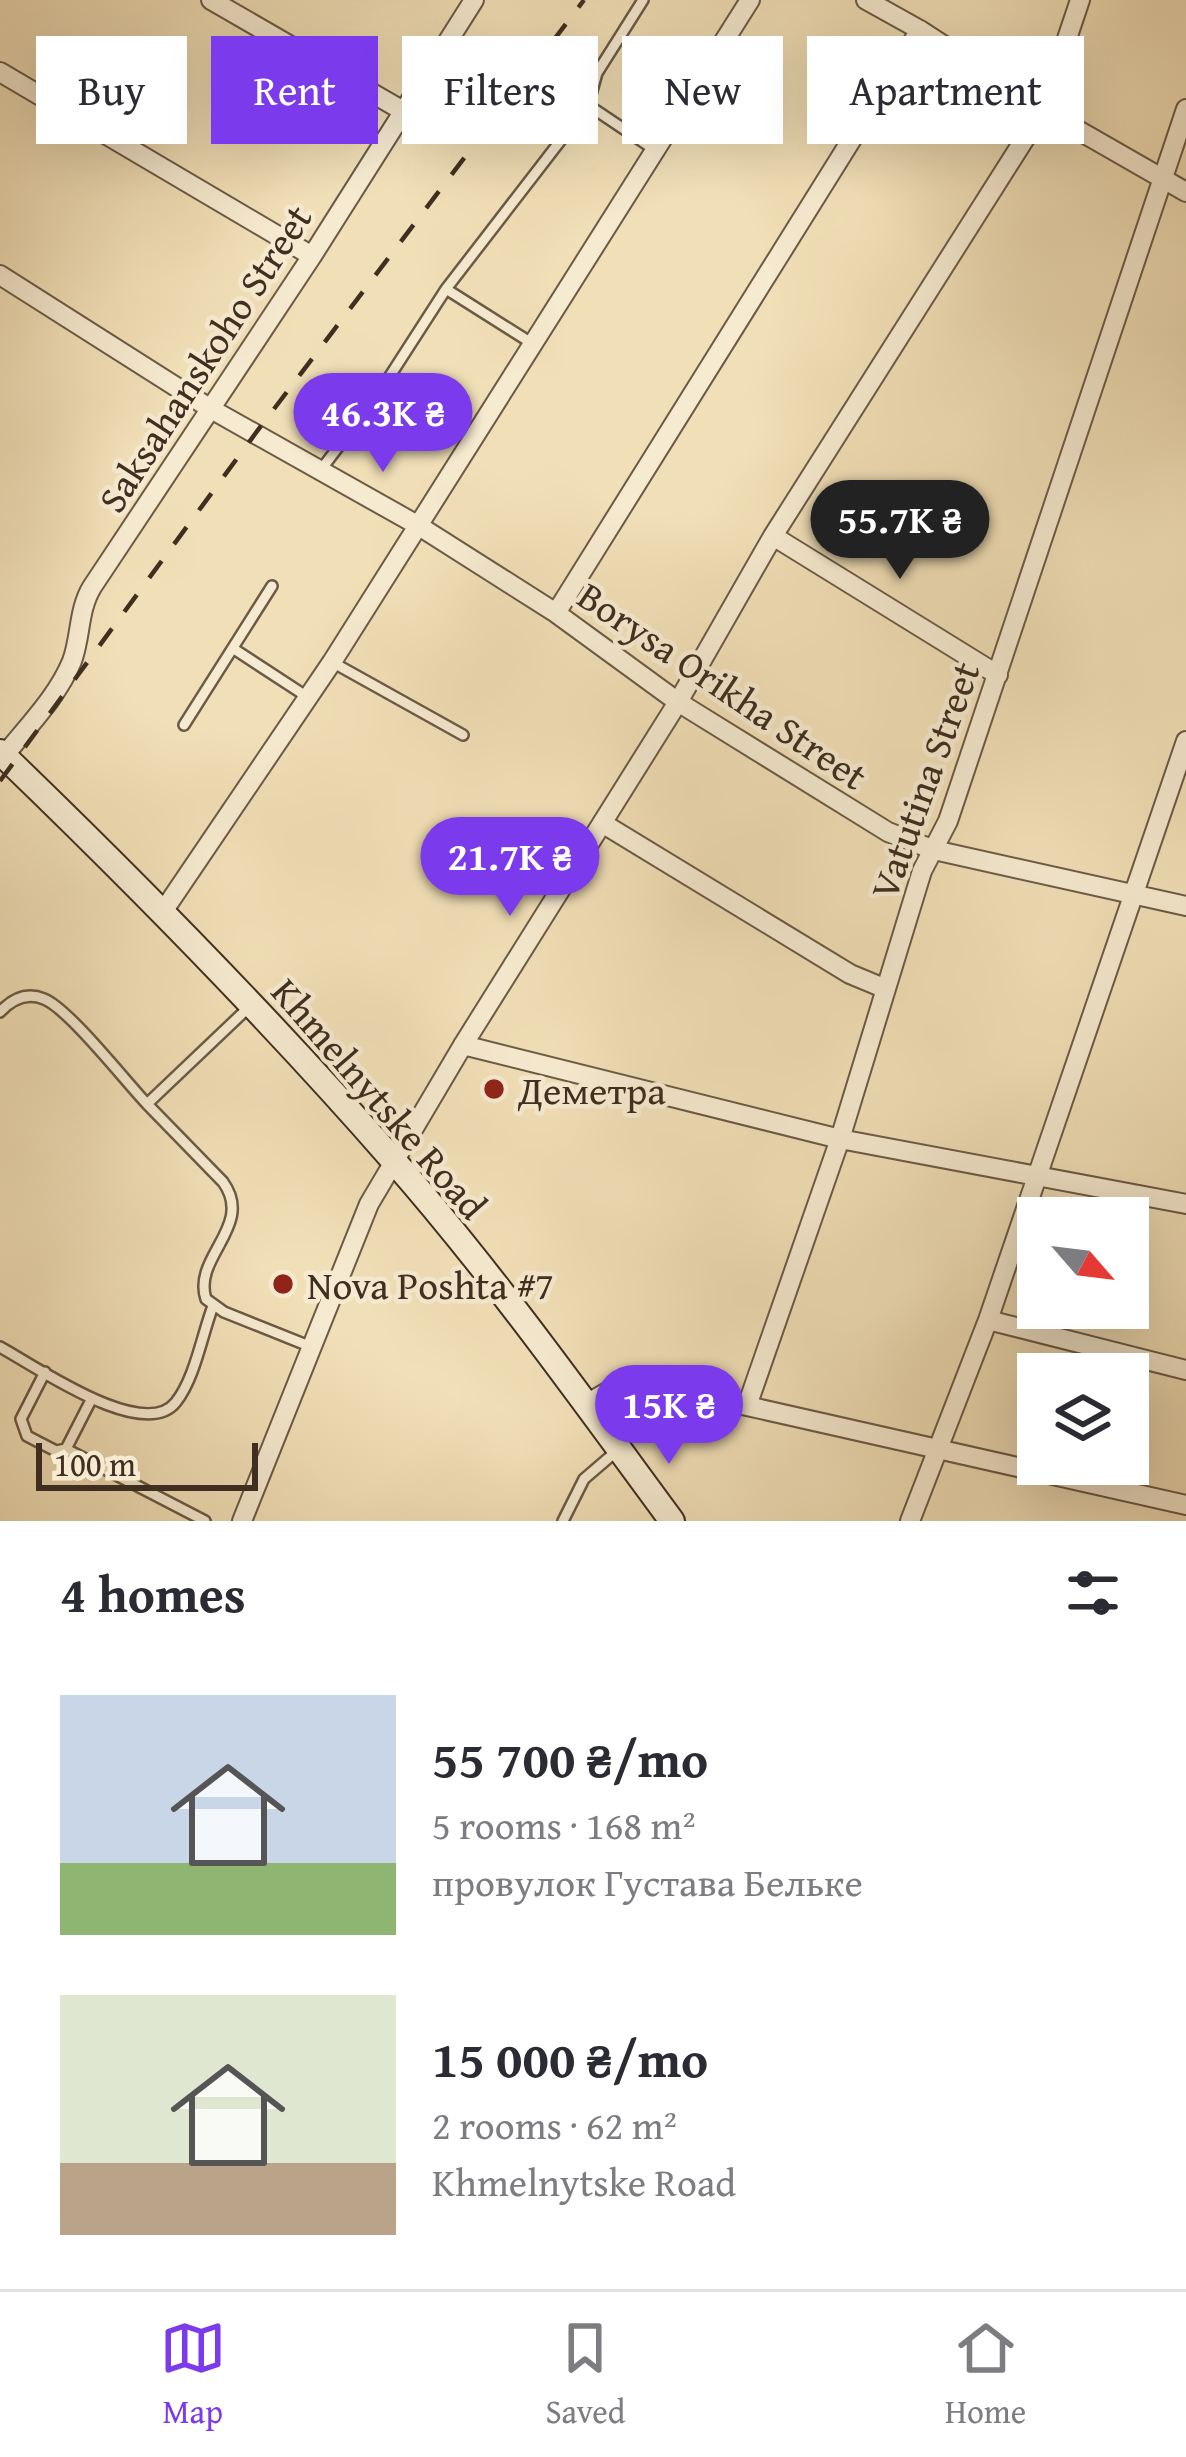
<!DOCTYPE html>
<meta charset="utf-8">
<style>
:root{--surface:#fff;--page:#f7f7f7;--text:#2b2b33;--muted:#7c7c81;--line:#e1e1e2;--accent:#7c3aed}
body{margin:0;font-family:"Gentium Book Plus",serif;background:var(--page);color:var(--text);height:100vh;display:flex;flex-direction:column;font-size:45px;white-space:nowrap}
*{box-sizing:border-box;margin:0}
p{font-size:39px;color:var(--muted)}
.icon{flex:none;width:66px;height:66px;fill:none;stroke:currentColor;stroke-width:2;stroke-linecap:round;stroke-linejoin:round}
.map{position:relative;height:1521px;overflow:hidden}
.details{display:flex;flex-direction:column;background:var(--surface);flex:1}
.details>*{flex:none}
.guide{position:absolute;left:36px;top:36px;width:1116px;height:108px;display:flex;gap:24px}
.needle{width:78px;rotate:118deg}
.controls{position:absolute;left:1017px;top:1197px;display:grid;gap:24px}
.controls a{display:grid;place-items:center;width:132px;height:132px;border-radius:0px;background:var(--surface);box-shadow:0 12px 48px #0002;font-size:60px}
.scale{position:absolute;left:36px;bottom:30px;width:222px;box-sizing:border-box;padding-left:12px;border:6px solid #402e20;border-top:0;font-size:33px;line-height:42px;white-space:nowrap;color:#402e20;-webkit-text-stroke:9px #f6ead0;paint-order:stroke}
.price{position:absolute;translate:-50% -102px;padding:0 27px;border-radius:42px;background:var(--accent);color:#fff;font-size:39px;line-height:78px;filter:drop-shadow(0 3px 6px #0008)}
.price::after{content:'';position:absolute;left:50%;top:72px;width:36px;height:27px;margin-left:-18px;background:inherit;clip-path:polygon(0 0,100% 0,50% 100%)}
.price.current{background:#222;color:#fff}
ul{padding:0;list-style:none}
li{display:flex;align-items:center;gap:36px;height:300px;padding:0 60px}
li span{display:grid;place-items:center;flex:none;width:336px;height:240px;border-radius:0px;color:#555}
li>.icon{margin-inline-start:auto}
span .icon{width:144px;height:144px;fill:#fffc;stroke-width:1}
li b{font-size:51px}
h2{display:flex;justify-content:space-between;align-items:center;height:144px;padding:0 60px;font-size:51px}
.pill{padding:0 42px;border-radius:0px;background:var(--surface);box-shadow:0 12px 48px #0002;font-size:42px;line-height:108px}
.pill.current{background:var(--accent);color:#fff}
.dock{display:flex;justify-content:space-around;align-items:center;height:168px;border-top:3px solid var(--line);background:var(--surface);font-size:33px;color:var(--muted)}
.dock a{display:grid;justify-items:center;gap:6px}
.dock .current{color:var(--accent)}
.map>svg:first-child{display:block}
</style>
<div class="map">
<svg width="1186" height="1521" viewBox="0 0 1186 1521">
<rect width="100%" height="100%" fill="#f1dfb7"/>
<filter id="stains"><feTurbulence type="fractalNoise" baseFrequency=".00167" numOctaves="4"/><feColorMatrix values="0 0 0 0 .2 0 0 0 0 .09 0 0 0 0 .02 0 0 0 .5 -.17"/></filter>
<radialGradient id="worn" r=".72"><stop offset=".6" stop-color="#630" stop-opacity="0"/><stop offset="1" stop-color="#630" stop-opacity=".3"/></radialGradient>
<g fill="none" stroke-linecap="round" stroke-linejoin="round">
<defs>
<path id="lane" d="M588,105L658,152
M446,289L533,344
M320,471L379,393L446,289L588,105L597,73L643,0
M234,649L309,698
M332,662L463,735
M184,725L272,586
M0,1012C12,999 27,992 44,999C68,1008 126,1082 147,1104L248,1008
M147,1104L223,1182C255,1226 192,1257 206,1299L224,1312L309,1346
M0,1347C35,1366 144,1443 176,1402C195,1378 202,1335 213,1306
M45,1372L21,1419L27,1436L56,1451L66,1449L205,1521
M66,1449L92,1398
M563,1521L584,1479L619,1449"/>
<path id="street" d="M211,0L405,112
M866,0L920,30L1043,110L1186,192
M0,72L312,256
M0,275L211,409L419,526L556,613L678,702L888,832L934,850L1186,906
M773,536L998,675
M556,613L920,30
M4,756C27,727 58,696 72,661C81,637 78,610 92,587L312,256L474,0
M602,823L850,974L886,989
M162,913L332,662L750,0
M463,1045L840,1139L1186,1204
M988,1320L1186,1370
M586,1404L616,1387L638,1385L747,1406L1186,1505
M747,1406L840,1139L922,871L948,821L1186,109
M242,1521L369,1204L463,1045L678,702L773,536L1043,110L1080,0
M910,1521L988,1320L1186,741"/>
<path id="secondary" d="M0,752C136,883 269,1018 393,1160C493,1274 582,1399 672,1521"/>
</defs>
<use href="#lane" stroke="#6c5a46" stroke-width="14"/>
<use href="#street" stroke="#6c5a46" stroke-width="22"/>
<use href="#secondary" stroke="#402e20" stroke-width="28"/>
<use href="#lane" stroke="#f6ead0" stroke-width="9"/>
<use href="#street" stroke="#f6ead0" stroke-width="18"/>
<use href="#secondary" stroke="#f6ead0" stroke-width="24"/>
<path stroke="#402e20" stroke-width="4.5" stroke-dasharray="21 21" stroke-linecap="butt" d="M0,781L255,434L584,0"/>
</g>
<g fill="#8f2418" stroke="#f6ead0" stroke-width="4.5">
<circle cx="494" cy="1089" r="12"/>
<circle cx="283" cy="1284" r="12"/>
</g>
<g text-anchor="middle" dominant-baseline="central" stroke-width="9" stroke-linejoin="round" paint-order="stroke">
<g font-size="39" fill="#402e20" stroke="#f6ead0">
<text transform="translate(204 358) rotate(-57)">Saksahanskoho Street</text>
<text transform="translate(723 685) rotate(34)">Borysa Orikha Street</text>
<text transform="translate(924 780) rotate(-70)">Vatutina Street</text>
<text transform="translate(380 1098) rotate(49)">Khmelnytske Road</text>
</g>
<g font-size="39" fill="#402e20" stroke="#f6ead0" text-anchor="start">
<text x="518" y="1089">Деметра</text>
<text x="307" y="1284">Nova Poshta #7</text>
</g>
</g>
<rect width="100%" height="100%" filter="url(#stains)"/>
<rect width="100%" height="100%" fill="url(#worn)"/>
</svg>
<div class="controls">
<a><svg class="needle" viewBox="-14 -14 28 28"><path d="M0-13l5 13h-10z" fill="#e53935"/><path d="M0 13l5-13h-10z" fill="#7c7c81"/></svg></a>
<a><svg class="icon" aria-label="layers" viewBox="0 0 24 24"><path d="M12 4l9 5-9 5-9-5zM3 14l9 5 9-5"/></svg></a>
</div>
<div class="scale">100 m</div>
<b class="price" style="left:383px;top:475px">46.3K ₴</b>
<b class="price current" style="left:900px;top:582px">55.7K ₴</b>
<b class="price" style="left:510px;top:919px">21.7K ₴</b>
<b class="price" style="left:669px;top:1467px">15K ₴</b>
<div class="guide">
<a class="pill">Buy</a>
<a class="pill current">Rent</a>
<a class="pill">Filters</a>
<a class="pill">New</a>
<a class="pill">Apartment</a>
</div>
</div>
<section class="details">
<h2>4 homes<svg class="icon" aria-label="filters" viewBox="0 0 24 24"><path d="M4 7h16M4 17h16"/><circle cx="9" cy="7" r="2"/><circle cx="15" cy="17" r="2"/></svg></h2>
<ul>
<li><span style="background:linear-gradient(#c9d6e8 70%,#8fb573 0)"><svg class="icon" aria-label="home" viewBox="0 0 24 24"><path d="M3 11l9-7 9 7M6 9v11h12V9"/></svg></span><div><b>55 700 ₴/mo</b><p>5 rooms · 168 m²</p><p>провулок Густава Бельке</p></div></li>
<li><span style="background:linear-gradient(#dfe7d0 70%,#b9a48a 0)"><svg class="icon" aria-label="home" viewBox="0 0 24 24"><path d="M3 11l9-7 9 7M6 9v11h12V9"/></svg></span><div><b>15 000 ₴/mo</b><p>2 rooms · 62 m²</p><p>Khmelnytske Road</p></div></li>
</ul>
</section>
<nav class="dock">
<a class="current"><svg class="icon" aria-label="map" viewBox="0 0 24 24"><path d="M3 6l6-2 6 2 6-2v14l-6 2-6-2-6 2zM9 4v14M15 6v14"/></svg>Map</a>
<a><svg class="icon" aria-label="saved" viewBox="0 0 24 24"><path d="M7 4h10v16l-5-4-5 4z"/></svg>Saved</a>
<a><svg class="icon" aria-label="home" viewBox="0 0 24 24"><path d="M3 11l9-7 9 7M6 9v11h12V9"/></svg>Home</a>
</nav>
